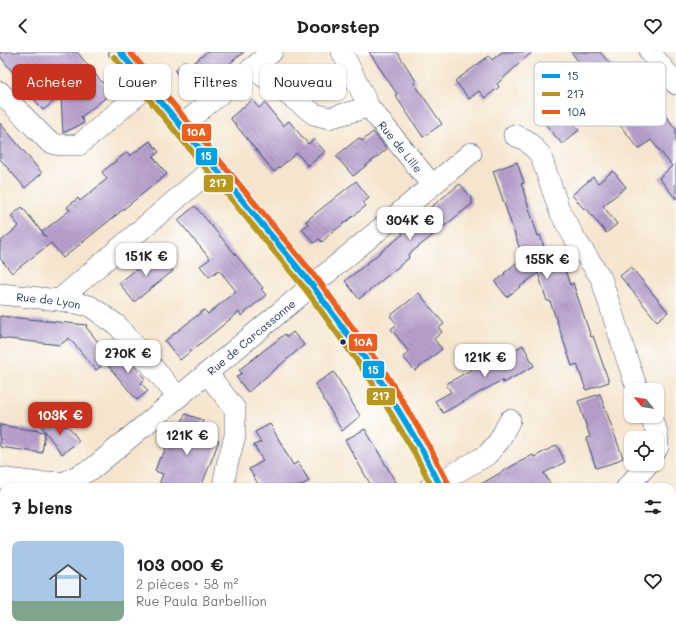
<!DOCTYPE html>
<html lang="fr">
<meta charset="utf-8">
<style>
:root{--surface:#fff;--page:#f2f2f2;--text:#202124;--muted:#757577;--line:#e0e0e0;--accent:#c8321e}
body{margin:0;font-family:Mali,sans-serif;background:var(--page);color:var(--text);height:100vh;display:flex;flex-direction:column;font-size:15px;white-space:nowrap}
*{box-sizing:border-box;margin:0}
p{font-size:13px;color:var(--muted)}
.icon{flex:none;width:22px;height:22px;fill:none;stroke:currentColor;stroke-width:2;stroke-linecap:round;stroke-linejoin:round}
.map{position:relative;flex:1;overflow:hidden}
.details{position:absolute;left:0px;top:431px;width:676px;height:156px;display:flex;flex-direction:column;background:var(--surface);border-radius:12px 12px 0 0;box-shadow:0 1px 3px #0004}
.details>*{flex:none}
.top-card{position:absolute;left:12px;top:12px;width:400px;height:36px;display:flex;gap:8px}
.needle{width:26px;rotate:300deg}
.tools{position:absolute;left:624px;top:331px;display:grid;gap:8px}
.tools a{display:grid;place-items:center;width:40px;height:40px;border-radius:8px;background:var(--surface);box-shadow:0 1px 3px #0004;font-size:20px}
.price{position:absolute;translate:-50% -34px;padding:0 9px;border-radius:8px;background:#fff;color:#222;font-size:13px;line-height:26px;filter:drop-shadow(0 1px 2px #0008)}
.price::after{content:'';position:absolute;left:50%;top:24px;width:12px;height:9px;margin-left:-6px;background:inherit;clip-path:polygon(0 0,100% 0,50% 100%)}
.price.on{background:var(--accent);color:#fff}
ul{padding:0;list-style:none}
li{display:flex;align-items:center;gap:12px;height:100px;padding:0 12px}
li+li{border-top:1px solid var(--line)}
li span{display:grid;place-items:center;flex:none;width:112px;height:80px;border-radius:8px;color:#555}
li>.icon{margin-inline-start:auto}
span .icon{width:48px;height:48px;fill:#fffc;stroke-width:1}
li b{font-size:17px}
h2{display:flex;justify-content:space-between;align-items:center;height:48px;padding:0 12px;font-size:17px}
.chip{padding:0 14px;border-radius:8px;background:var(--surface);box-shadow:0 1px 3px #0004;font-size:14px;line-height:36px}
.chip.on{background:var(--accent);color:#fff}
header{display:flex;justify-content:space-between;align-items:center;height:52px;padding:0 12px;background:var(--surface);font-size:18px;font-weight:700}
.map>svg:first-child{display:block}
</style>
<header><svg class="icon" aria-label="back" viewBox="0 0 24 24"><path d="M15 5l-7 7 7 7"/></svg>Doorstep<svg class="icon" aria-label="heart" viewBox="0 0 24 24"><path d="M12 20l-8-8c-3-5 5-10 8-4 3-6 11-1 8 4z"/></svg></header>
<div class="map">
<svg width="676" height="587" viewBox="0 0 676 587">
<defs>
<pattern id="building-back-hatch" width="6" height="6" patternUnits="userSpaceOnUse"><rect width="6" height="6" fill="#b8a0cd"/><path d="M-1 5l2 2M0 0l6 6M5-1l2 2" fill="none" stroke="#9583aa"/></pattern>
</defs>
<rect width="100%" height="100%" fill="#fff"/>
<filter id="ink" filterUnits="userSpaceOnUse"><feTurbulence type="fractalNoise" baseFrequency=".025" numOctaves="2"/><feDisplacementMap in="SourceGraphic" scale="8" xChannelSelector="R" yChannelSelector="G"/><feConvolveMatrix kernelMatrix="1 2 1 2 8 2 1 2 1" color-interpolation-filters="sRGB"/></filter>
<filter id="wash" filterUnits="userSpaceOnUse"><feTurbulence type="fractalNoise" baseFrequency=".012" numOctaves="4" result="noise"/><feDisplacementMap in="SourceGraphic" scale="16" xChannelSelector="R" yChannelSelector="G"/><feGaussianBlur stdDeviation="0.9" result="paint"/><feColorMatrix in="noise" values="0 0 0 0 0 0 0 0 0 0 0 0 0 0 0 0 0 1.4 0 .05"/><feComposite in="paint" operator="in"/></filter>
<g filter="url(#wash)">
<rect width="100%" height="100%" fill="#f5e5ce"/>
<g id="blocks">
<path fill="url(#building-back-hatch)" d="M0,0H77L106,35L104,37L109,43L81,65L84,71L63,81L61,44L43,58L0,4Z
M207,0H244L193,41L175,19L186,9L190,14Z
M369,0H397L416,29L414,31L442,72L423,85L395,43L397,42Z
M502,0H532L497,32L499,35L485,46L479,39L469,47L455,29L489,4L492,8Z
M571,0H600L624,29L634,21L653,44L651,46L676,77V147L659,126L672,114L651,88L639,97L619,72L625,67Z
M252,48L259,56L265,51L283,74L289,69L308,92L314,87L325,100L308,114L297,101L274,120L230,66Z
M559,53L579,78L562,92L542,68Z
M0,71L42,121L25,136L0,107Z
M373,80L387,97L353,124L336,104L359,86L362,89Z
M150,89L159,100L153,105L167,122L63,206L51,191L12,221L0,206V190L19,174L11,164L22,155L46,185L42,180L70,158L67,155L78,146L80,149L107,127L102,120L127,100L130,104Z
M517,110L524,131L521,132L524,138H523L538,184L540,183L549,210L551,209L555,219L564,215L570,233L573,231L591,285L593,284L609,330L586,338L577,312L572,314L550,249H547L538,221L507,245L495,230L505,222L504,221L521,207L525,212L493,119Z
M613,119L626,135L603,154L617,172L606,181L586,156L584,157L572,143L593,125L598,131Z
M356,129L369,146L363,151L366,154L329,183L322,190L319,187L314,191L302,177L308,172L306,169Z
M460,132L472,146V152L408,203L409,206L359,247L345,229L403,182L401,179Z
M195,154L245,214L263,236L261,237L266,243L241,264L239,260L180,308L165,289L204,258L208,262L236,239L219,218L209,225L200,214L210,207L178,168Z
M158,200L173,219L134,250L119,231Z
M631,215L668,260L657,269L620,224Z
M419,241L444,272L439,276L442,280L434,287L442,297L415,319L403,305L409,300L391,277L397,272L390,264Z
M0,264L87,273L86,275L111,306L96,318L69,286L60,293L0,286Z
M293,280L304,293L248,340L236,325L242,321L239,318L285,282L287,285Z
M523,293L534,314L503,331L502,328L443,361L435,349L451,340L446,332L490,307L492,310Z
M121,298L145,327L141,331L148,339L137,348L105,310Z
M334,320L360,364L342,379L315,332Z
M600,342L623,406L616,409V410L596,416L586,386L590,385L578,349Z
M185,362L203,368L198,381L219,389L201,435H158L163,422L155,419L160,405L162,406L171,381L177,383Z
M38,370L69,375L79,389L62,402Z
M270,372L293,413L298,410L309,429L298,435H260L249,417L263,409L254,393L261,390L255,380Z
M0,373L45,380L42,401L0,395Z
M365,377L395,429L385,435H372L345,388Z
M557,393L565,410L544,421L552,435H476L514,413L533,403L534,405Z"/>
</g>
</g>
<g filter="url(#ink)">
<use href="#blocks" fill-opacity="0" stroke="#3c4a6f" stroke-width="1"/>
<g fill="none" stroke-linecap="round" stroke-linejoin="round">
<defs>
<g id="street">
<path id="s1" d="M342,0L369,55L432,133"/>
<path d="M650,0L676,32"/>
<path d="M252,16L314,62L329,66L369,55"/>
<path d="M0,40L49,90L59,93H79L148,34"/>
<path d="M181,74L272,0"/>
<path d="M514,83L526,88L540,102L560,160L574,185L601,226L627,307L633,325L638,338"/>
<path id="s2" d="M0,242L59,248L90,254L118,274L178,345"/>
<path d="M59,248L214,115"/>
<path d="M207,321L235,357V384L227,413L223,435"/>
<path d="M650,364L657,380L658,395L657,397"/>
<path id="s3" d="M0,426L39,431L65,430L92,417L471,101"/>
<path d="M430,435L487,403L499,389L510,368"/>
<path d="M627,435L648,412"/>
<path d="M672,534H676"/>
<path d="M660,583L667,587"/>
<path d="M2,587L4,581"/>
<path d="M351,587L358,583"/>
</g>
<path id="secondary" d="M120,0L312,233L379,326L421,396L441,435
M499,583L500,587"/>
</defs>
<use href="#street" stroke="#3c4a6f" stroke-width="22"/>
<use href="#secondary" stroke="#3c4a6f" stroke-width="24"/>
<use href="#street" stroke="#fff" stroke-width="21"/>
<use href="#secondary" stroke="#fee4c5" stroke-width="22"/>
<defs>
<path id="bus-1" d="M120,0L312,233L379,326L421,396L441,435"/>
<path id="bus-2" d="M114,5L306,238L372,330L414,400L432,435"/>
<path id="bus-3" d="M130,0L318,228L386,322L428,392L448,431"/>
</defs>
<use href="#bus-1" stroke="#fff" stroke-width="9"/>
<use href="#bus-2" stroke="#fff" stroke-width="9"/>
<use href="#bus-3" stroke="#fff" stroke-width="9"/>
<use href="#bus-1" stroke="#009fe3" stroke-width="6"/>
<use href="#bus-2" stroke="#b9971c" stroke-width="6"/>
<use href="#bus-3" stroke="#eb5e1d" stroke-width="6"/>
</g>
</g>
<circle fill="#1b2f5e" stroke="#fff" stroke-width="1.5" cx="343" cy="290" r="3.5"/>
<g text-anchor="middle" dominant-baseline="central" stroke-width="3" stroke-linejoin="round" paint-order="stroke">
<g font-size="11" fill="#1b2f5e" stroke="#fff">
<text stroke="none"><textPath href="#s1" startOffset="112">Rue de Lille</textPath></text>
<text stroke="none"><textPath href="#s2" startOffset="49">Rue de Lyon</textPath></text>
<text stroke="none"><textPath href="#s3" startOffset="302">Rue de Carcassonne</textPath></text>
</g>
</g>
<rect x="534" y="10" width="132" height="64" rx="6" fill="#fff" stroke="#bbc1cf" stroke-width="1"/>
<rect x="542" y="22" width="18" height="4" fill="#009fe3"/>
<rect x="542" y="40" width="18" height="4" fill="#b9971c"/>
<rect x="542" y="58" width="18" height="4" fill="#eb5e1d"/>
<g font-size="11" fill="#1b2f5e">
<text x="567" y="28">15</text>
<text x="567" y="46">217</text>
<text x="567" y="64">10A</text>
</g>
<g stroke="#fff" stroke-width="1.5">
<rect x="181" y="71" width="31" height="19" rx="4" fill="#eb5e1d"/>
<rect x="195" y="95" width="23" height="19" rx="4" fill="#009fe3"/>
<rect x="203" y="122" width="31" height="19" rx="4" fill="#b9971c"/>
<rect x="348" y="281" width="30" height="19" rx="4" fill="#eb5e1d"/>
<rect x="362" y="308" width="23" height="19" rx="4" fill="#009fe3"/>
<rect x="366" y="335" width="30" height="19" rx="4" fill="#b9971c"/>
</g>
<g font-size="11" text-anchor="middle" font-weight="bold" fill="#fff">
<text x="196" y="84">10A</text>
<text x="206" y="108">15</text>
<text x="218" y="135">217</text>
<text x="363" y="294">10A</text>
<text x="373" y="322">15</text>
<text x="381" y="348">217</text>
</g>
</svg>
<div class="tools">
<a><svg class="needle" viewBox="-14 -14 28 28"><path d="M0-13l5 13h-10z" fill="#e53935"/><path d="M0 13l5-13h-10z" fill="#757577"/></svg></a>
<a><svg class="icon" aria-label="locate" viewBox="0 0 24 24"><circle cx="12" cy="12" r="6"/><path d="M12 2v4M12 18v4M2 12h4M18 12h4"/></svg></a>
</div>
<b class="price" style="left:410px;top:189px">304K €</b>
<b class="price" style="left:146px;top:225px">151K €</b>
<b class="price" style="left:547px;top:228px">155K €</b>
<b class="price" style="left:128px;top:322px">270K €</b>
<b class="price" style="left:485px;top:326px">121K €</b>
<b class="price on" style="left:60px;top:384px">103K €</b>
<b class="price" style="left:187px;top:404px">121K €</b>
<div class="top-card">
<a class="chip on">Acheter</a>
<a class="chip">Louer</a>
<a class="chip">Filtres</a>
<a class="chip">Nouveau</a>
</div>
<section class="details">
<h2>7 biens<svg class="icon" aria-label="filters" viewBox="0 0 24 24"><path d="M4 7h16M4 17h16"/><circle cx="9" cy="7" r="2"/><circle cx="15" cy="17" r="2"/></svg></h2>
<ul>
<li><span style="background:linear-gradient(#a9c7e8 75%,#7fa58c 0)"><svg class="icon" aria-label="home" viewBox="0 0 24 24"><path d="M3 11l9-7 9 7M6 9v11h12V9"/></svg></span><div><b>103 000 €</b><p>2 pièces · 58 m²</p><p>Rue Paula Barbellion</p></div><svg class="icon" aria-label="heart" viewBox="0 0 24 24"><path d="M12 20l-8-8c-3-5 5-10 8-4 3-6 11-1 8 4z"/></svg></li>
</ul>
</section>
</div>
